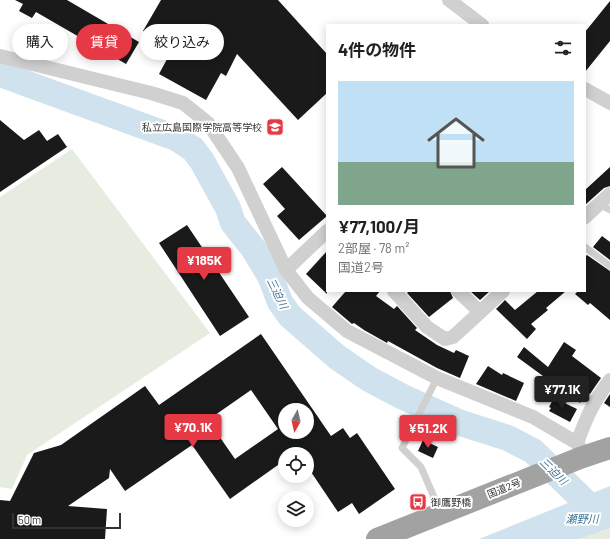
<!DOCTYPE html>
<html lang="ja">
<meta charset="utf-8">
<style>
:root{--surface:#fff;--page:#f6f6f6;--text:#202124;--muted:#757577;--accent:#e63946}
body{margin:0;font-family:Barlow,"Noto Sans JP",sans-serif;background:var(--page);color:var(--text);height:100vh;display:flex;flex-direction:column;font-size:15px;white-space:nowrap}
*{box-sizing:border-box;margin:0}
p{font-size:13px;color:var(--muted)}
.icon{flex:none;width:22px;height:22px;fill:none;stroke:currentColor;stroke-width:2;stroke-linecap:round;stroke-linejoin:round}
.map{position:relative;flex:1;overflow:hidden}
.details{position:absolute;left:326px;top:24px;width:260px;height:268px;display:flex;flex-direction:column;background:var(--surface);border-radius:0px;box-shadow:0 2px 10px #0003}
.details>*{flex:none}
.top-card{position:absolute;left:12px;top:24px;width:254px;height:36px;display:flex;gap:8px}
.needle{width:26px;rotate:188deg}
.tools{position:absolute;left:278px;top:403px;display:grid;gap:8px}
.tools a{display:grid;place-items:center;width:36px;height:36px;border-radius:50%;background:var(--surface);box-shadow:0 2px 10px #0003;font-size:20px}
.scale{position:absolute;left:12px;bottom:10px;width:109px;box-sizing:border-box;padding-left:4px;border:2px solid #333;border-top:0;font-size:11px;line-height:14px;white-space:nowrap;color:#333;-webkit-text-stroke:3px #fff;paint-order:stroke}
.price{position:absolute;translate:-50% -34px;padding:0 9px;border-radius:4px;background:var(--accent);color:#fff;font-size:13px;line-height:26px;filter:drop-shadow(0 1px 2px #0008)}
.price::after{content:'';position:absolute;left:50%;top:24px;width:12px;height:9px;margin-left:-6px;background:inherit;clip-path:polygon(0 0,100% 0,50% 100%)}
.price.selected{background:#222;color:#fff}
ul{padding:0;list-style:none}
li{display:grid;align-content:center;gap:8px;height:212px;padding:0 12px}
li span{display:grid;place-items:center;height:124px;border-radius:0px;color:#555}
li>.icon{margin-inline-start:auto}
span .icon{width:72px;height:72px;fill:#fffc;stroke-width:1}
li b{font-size:17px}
h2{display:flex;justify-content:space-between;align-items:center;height:48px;padding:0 12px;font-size:17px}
.chip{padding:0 14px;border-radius:18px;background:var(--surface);box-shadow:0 2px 10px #0003;font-size:14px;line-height:36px}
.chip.selected{background:var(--accent);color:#fff}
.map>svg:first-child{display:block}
</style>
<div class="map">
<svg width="610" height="539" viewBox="0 0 610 539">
<rect width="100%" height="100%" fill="#fff"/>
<path fill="#e6ecdf" d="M72,149L210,333L27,455L12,489L0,487V197Z
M610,528V539H580Z"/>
<path fill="#cfe2ee" d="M610,486V528L580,539H479Z"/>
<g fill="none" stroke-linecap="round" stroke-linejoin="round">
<path stroke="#cfe2ee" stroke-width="26" d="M0,74L176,138L193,149L202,161L228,208L233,223L253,248L270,276L280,302L290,316L337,357L369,379L403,397L461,423L508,438L533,451L599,515"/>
</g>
<path fill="#1a1a1a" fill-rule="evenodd" d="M15,0H67L139,42L126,64L36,12L32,18L19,11L23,4Z
M161,0H278L327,54V93L298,120L237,54L226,76L221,73L206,100L159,74L173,48L143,31Z
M610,1V41L585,72V32Z
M0,120L24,140L39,130L47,141L58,134L67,147L0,192Z
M282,167L327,216L299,240L277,216L285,209L263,184Z
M610,167V186L604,188L585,205V190Z
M187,225L249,317L220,336L159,243Z
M602,236L610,242V260L593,247Z
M327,251V294L306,274Z
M587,255L610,271V320L590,303L588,305L575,294L578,291H585V257Z
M346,291H380L376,296L394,309L397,306L417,328L415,330L437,345L454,353L456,350L469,356L460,378L437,368L388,341L387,343L364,330L354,323L352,324L332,307Z
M409,291H450L453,298L429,317L407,293Z
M470,291H490L480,300Z
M538,291H566L546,308L548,310L531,324L536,329L527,339L496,309L505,300L515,310Z
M261,334L331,436L343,428L350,438L357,433L395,489L359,514L352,503L338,512L307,466V454H285V460L230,499L192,445L125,491L110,469L109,478L68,506L107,509L105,539H0V500L10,501L34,453L61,445L145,386L159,405ZM251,390L278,429L235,459L208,420ZM285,410H307V432H285Z
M564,342L576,350L572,356L601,378L590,394L586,391L580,403L517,357L524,347L548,367Z
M488,366L502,375L503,373L524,383L516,401L476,384Z
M610,394V407L604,403Z
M554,398L577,409L570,422L549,411L551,408L549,407Z
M423,440L438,447L433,458L418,451Z"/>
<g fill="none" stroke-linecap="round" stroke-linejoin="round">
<path stroke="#d0d0d0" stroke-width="7" d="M599,204L610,210
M585,247L610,266
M437,378L402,448L421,467L440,511"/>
<path stroke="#d0d0d0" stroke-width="14" d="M449,0L482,25
M0,56L151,93L183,103L208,123L238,168L286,270L308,298L347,331L437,378L533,417L577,443L585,456
M585,89L610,103
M585,217L610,194
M286,270L327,231
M394,291L427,327L445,339L453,337L503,291
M458,291L480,312
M577,443C587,416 593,402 610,380"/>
<path stroke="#a2a2a2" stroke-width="22" d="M377,539L580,458L610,448"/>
</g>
<defs>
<symbol id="school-square" viewBox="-11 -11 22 22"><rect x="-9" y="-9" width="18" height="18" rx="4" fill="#e63946" stroke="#fff"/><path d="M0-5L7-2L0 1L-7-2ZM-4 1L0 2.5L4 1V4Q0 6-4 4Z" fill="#fff"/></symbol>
<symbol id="bus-square" viewBox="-11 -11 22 22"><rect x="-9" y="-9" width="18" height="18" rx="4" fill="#e63946" stroke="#fff"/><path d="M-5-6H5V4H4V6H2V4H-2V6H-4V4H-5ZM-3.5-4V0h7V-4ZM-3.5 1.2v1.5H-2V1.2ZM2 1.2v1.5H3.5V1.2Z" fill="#fff"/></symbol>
</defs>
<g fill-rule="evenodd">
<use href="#school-square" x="265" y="117" width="20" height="20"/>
<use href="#bus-square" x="408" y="492" width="20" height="20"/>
</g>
<g text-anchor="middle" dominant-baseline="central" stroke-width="4" stroke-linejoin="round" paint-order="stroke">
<g font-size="10" fill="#333" stroke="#fff" text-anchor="end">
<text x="262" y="127">私立広島国際学院高等学校</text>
<text x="431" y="502" text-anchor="start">御鷹野橋</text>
</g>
<g font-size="10" fill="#333" stroke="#fff">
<text transform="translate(504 488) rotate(-22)">国道2号</text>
</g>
<g font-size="11" font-style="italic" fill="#3f7597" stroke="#fff">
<text transform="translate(278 293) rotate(64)">三迫川</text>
<text transform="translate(554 471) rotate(44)">三迫川</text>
<text x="582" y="518">瀬野川</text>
</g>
</g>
</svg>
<div class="tools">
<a><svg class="needle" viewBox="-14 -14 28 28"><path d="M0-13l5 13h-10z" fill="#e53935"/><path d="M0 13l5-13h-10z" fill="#757577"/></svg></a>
<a><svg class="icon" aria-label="locate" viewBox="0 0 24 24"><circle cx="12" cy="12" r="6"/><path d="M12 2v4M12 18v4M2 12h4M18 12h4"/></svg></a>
<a><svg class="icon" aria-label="layers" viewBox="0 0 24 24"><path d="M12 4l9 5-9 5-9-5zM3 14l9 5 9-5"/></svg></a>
</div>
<div class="scale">50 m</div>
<b class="price" style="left:204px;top:281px">¥185K</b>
<b class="price selected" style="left:562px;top:410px">¥77.1K</b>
<b class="price" style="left:193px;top:448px">¥70.1K</b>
<b class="price" style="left:428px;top:449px">¥51.2K</b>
<div class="top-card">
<a class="chip">購入</a>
<a class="chip selected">賃貸</a>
<a class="chip">絞り込み</a>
</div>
<section class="details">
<h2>4件の物件<svg class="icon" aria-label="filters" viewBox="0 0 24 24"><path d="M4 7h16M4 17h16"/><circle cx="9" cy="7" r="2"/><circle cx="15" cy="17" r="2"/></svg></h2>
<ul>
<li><span style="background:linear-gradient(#bfe0f5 65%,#7fa58c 0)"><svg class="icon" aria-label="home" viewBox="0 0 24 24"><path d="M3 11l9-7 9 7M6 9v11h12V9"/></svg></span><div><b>¥77,100/月</b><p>2部屋 · 78 m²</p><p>国道2号</p></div></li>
</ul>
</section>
</div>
